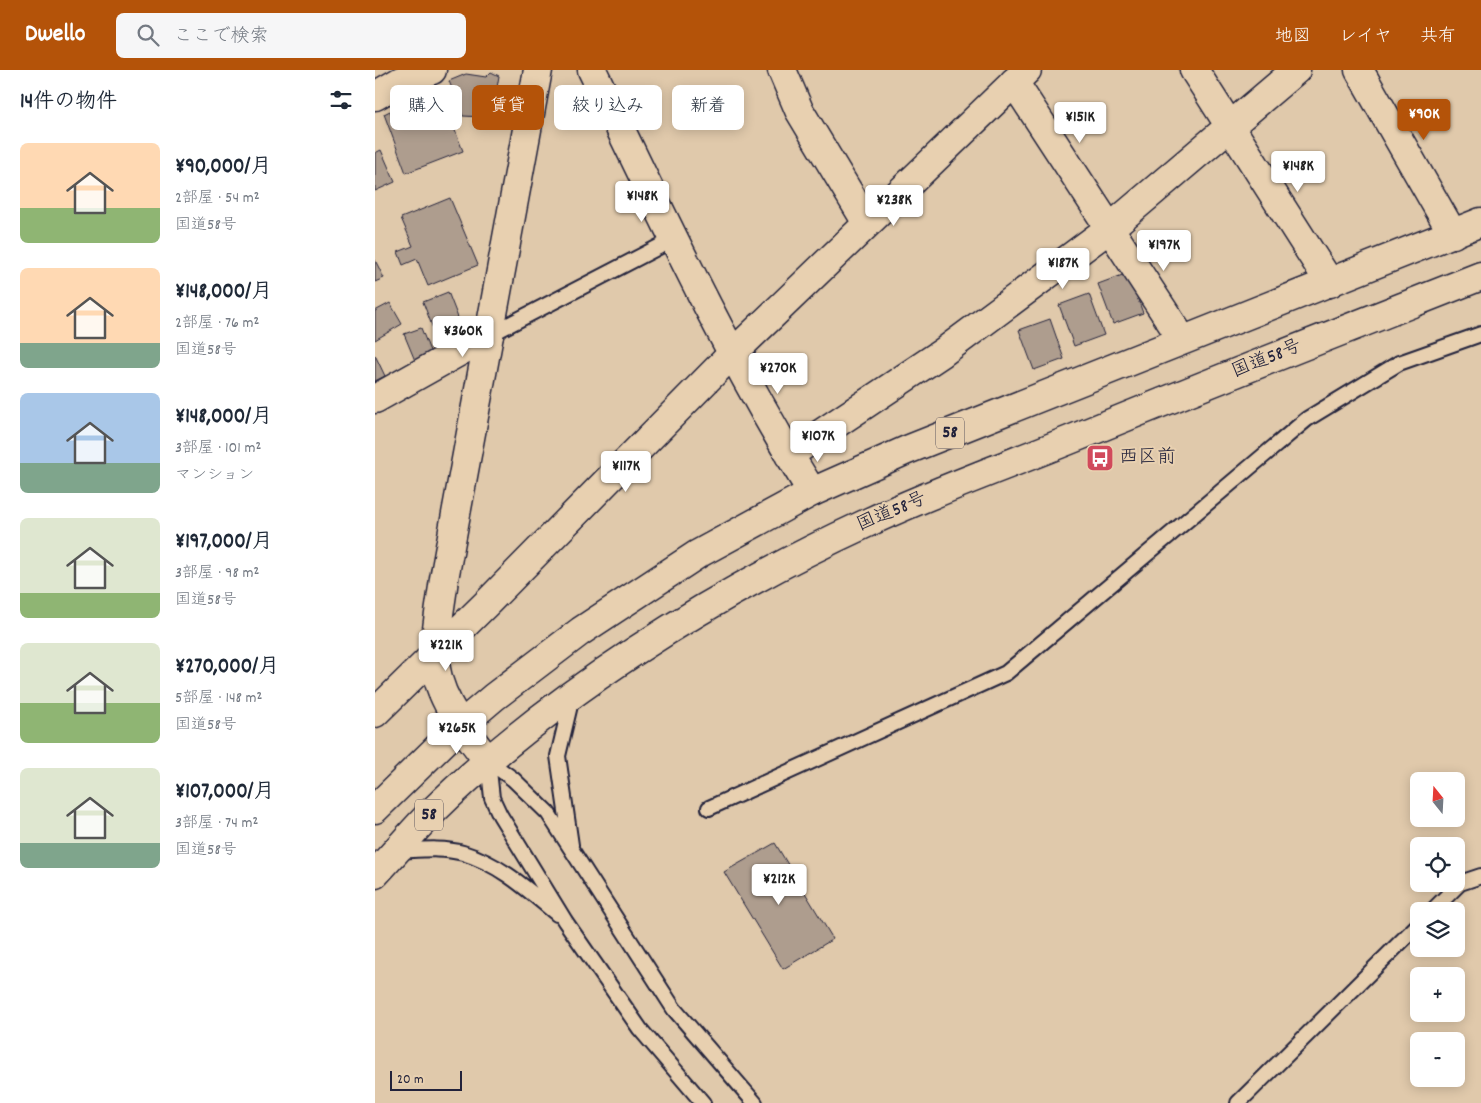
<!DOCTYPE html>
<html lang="ja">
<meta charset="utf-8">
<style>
:root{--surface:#fff;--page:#f6f6f7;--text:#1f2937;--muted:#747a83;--accent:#b45309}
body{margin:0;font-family:Dekko,"Klee One",sans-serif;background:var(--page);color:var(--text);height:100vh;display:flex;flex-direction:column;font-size:19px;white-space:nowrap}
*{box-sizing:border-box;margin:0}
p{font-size:16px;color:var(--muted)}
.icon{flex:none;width:28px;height:28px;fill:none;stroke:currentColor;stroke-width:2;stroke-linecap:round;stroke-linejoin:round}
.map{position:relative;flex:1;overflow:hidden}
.details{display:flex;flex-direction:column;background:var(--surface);width:375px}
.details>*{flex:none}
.banner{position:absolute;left:15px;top:15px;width:475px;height:45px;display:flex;gap:10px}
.needle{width:32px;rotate:342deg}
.controls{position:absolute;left:1035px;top:702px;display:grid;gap:10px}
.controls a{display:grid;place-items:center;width:55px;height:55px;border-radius:8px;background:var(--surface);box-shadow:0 2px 12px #0003;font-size:25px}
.scale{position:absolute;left:15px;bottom:12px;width:72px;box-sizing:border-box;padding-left:5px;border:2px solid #22223b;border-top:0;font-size:14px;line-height:18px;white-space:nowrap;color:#22223b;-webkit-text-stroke:4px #e8d0b0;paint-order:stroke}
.price{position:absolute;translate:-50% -42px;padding:0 11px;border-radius:5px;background:#fff;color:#222;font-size:16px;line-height:32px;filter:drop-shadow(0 1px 2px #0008)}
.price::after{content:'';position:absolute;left:50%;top:30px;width:15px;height:11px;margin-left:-8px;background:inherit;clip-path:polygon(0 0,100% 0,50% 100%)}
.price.on{background:var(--accent);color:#fff}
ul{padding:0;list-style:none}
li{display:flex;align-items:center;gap:15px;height:125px;padding:0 20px}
li span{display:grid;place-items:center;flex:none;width:140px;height:100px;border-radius:8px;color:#555}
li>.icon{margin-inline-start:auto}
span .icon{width:60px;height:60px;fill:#fffc;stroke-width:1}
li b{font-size:21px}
h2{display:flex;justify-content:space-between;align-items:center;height:60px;padding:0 20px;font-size:21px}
.tag{padding:0 18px;border-radius:8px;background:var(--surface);box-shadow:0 2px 12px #0003;font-size:18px;line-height:45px}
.tag.on{background:var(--accent);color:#fff}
header{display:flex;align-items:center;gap:30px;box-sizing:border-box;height:70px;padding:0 25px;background:var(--accent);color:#fff}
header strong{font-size:24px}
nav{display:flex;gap:28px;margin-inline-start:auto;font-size:18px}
.search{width:350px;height:45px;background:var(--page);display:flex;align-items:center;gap:12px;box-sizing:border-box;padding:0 18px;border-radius:8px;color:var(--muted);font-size:19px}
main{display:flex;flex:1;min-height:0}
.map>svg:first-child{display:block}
</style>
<header>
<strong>Dwello</strong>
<div class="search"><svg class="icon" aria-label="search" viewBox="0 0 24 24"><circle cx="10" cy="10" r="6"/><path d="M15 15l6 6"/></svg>ここで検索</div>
<nav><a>地図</a><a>レイヤ</a><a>共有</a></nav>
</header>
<main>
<section class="details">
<h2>14件の物件<svg class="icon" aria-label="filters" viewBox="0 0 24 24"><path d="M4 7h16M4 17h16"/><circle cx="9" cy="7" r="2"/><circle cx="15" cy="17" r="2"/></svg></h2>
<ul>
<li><span style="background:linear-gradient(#ffd9b3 65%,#8fb573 0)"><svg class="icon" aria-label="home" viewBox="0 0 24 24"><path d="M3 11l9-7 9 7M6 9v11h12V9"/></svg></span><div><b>¥90,000/月</b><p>2部屋 · 54 m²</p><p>国道58号</p></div></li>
<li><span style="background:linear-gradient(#ffd9b3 75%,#7fa58c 0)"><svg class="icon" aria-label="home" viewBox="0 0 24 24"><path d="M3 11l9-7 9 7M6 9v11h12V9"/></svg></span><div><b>¥148,000/月</b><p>2部屋 · 76 m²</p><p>国道58号</p></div></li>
<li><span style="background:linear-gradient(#a9c7e8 70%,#7fa58c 0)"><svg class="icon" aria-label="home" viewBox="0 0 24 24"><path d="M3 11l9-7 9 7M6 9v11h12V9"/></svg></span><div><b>¥148,000/月</b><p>3部屋 · 101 m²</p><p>マンション</p></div></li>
<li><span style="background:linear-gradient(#dfe7d0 75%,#8fb573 0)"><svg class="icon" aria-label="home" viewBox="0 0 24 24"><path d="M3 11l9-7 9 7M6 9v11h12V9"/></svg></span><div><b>¥197,000/月</b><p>3部屋 · 98 m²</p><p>国道58号</p></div></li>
<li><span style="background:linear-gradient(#dfe7d0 60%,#8fb573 0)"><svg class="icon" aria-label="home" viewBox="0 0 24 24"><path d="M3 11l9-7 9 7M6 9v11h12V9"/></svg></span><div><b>¥270,000/月</b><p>5部屋 · 148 m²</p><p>国道58号</p></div></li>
<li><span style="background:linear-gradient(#dfe7d0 75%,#7fa58c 0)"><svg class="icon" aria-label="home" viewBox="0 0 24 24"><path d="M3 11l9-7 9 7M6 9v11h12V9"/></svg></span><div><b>¥107,000/月</b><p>3部屋 · 74 m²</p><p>国道58号</p></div></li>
</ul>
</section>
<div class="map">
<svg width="1106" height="1033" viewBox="0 0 1106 1033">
<rect width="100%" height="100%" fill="#e0c9ab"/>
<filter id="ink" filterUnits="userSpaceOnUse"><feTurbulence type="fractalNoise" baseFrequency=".02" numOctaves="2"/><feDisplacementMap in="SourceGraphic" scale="10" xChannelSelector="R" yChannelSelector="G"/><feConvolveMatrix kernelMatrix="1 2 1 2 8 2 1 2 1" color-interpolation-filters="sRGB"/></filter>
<g filter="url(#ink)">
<path fill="#ae9d8e" stroke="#22223b" d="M116,2L124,6L116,51H109L108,47L88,46L74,11L91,4L111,7Z
M50,20L58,40L40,47L42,52L72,40L88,81L31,103L9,44L15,41L18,49L32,44L27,29Z
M6,80L20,112L0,121V83Z
M75,128L103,195L53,216L42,189L28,195L23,182L38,176L26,148Z
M0,190L9,208L0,212Z
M753,203L768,243L738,254L723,214Z
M73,222L89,263L80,266L82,271L65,277L48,232Z
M714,224L729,265L699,276L684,235Z
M15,233L27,254L0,270V241Z
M675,249L689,289L659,300L644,260Z
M46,258L57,286L41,293L29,264Z
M0,285L10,306L0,311Z
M400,773L458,869L408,899L349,802Z"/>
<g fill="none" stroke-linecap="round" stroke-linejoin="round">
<defs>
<path id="lane" d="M114,265L299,169
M113,691L138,709L173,743L299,939L380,1033
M113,691L117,728L125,745L190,851L265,959L328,1033
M334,738L631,603L932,349L1024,293L1106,264
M196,775L183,686L197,627
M23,781C44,780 68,777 88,783C125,794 153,820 182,844
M1057,841L1085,813L1106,806
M863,1033L1044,854"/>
<path id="street" d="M217,0C286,143 353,287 437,422
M407,0L424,40L492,153
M819,0L955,213
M984,0L1078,164
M639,12L807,269
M0,26L26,11L57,0
M0,329L114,265
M414,385L567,283L735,158L921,0"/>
<path id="secondary" d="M0,643L113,532L357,284L652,0
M113,691C89,659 58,624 60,582C61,558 66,533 69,509L163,0"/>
<path id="highway" d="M0,739L86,655L119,627L206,561L323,484L437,422L532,380L1106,152
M0,804C19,784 37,762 56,743C176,625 338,524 490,454C557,422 628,397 697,369C833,313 969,260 1106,206"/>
</defs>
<use href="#lane" stroke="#22223b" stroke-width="18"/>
<use href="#street" stroke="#22223b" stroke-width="31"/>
<use href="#secondary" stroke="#22223b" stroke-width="31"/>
<use href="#highway" stroke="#22223b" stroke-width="31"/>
<use href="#lane" stroke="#e8d0b0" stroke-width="14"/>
<use href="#street" stroke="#e8d0b0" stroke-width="28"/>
<use href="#secondary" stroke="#e8d0b0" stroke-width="28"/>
<use href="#highway" stroke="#e8d0b0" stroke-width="28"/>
</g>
</g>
<defs>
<symbol id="bus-square" viewBox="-11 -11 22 22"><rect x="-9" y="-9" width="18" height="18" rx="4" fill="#d1495b" stroke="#e8d0b0"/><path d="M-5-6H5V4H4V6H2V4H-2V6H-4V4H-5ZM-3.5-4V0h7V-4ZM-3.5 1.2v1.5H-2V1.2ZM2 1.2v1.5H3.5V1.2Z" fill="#fff"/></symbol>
</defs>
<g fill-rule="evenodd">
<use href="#bus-square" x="709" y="372" width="32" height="32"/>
</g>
<g text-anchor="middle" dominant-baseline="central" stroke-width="4" stroke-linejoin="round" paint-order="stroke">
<g fill="#e8d0b0" stroke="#5d565e" stroke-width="1">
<rect x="561" y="347.5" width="28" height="31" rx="4"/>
<rect x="40" y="729.5" width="28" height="31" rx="4"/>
</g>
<g font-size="18" font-weight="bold" fill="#22223b">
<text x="575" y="363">58</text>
<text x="54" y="745">58</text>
</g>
<g font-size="19" fill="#22223b" stroke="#e8d0b0">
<text transform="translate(892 290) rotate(-22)">国道58号</text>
<text transform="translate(517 443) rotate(-23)">国道58号</text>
</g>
<g font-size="19" fill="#22223b" stroke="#e8d0b0" text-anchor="start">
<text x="744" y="388">西区前</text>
</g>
</g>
</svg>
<div class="controls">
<a><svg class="needle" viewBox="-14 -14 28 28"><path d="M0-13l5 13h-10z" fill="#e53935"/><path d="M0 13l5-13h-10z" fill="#747a83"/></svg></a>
<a><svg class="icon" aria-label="locate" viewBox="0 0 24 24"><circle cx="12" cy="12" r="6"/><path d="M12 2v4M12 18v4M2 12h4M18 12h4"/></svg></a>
<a><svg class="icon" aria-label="layers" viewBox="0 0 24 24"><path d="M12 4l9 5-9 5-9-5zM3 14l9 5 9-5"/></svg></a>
<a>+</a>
<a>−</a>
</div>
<div class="scale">20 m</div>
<b class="price on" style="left:1049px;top:71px">¥90K</b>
<b class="price" style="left:705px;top:74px">¥151K</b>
<b class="price" style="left:923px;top:123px">¥148K</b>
<b class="price" style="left:267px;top:153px">¥148K</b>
<b class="price" style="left:519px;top:157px">¥238K</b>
<b class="price" style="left:789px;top:202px">¥197K</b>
<b class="price" style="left:688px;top:220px">¥187K</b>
<b class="price" style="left:88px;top:288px">¥360K</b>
<b class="price" style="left:403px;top:325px">¥270K</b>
<b class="price" style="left:443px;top:393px">¥107K</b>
<b class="price" style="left:251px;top:423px">¥117K</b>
<b class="price" style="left:71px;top:602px">¥221K</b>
<b class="price" style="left:82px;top:685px">¥265K</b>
<b class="price" style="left:404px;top:836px">¥212K</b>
<div class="banner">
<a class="tag">購入</a>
<a class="tag on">賃貸</a>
<a class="tag">絞り込み</a>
<a class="tag">新着</a>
</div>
</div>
</main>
